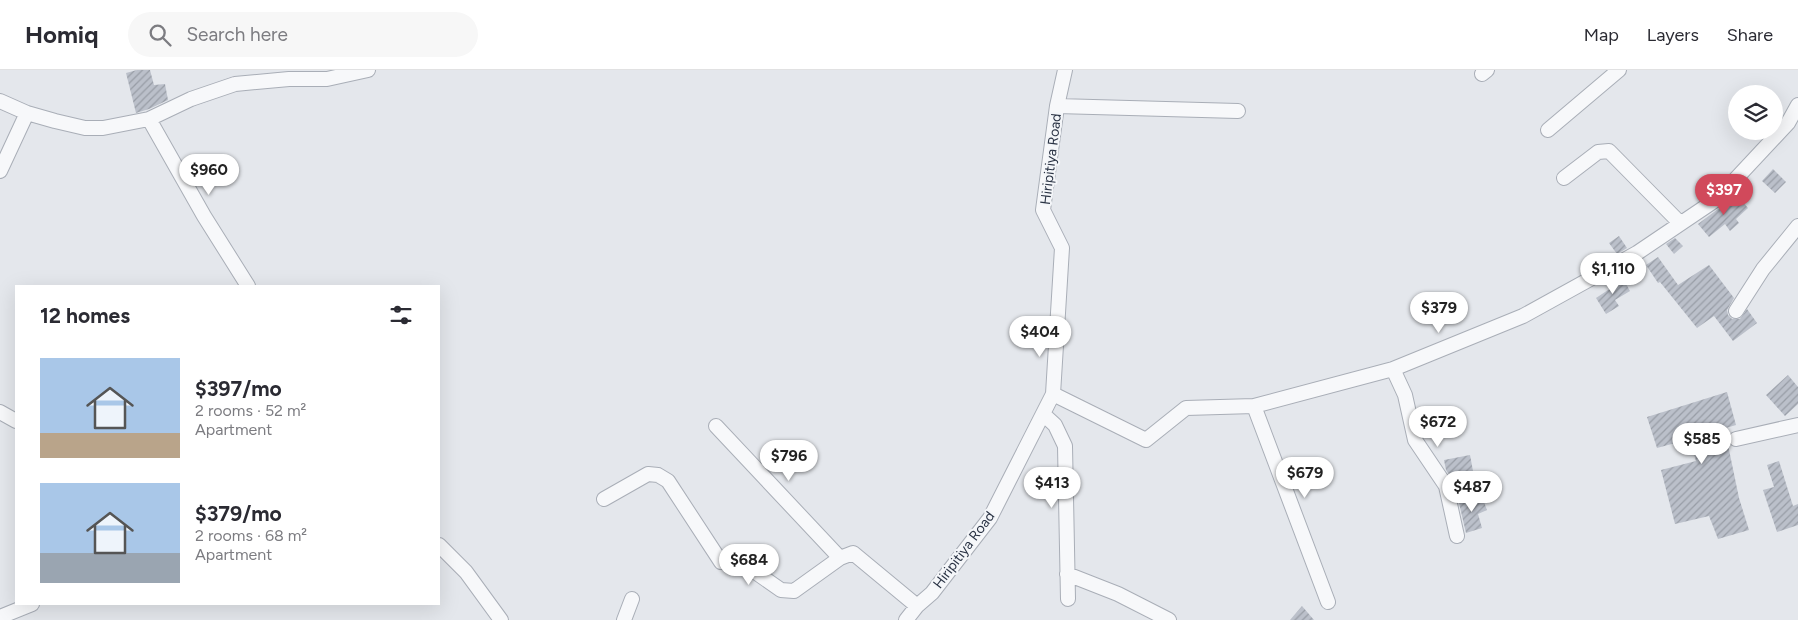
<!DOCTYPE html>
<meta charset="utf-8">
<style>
:root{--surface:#fff;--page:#f7f7f7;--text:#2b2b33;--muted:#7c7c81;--line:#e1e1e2;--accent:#d1495b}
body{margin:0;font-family:Figtree,sans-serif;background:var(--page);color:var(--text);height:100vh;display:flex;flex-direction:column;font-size:19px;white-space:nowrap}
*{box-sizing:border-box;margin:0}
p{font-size:16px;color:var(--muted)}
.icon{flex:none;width:28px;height:28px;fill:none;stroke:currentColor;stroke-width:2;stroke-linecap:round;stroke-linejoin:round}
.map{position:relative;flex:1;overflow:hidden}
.drawer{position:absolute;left:15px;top:215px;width:425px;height:320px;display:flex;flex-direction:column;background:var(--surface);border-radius:0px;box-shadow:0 5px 20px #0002}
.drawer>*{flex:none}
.buttons{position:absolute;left:1728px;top:15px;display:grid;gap:10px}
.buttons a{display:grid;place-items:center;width:55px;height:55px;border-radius:50%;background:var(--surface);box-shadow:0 5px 20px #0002;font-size:25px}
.price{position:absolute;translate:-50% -42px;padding:0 11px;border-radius:18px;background:#fff;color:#222;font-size:16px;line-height:32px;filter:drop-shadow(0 1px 2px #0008)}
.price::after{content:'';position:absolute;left:50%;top:30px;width:15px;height:11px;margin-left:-8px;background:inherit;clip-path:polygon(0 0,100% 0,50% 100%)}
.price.on{background:var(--accent);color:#fff}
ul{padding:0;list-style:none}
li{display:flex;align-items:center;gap:15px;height:125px;padding:0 25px}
li span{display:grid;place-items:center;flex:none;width:140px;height:100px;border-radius:0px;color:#555}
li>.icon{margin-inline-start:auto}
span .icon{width:60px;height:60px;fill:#fffc;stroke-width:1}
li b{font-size:21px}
h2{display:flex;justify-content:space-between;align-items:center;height:60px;padding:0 25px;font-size:21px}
header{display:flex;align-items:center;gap:30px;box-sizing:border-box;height:70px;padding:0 25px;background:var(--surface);border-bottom:1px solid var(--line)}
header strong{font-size:24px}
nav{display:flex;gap:28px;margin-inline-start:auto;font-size:18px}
.search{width:350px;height:45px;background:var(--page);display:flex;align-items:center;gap:12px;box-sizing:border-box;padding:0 18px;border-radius:28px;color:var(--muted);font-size:19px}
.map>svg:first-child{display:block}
</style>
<header>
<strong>Homiq</strong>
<div class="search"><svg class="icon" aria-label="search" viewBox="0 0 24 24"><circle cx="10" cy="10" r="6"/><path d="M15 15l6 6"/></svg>Search here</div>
<nav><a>Map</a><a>Layers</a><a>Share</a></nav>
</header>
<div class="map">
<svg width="1798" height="550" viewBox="0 0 1798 550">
<defs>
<pattern id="building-hatch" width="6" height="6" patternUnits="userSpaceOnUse" patternTransform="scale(1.25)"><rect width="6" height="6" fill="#bbc0ca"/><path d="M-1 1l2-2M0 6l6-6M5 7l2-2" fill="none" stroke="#989da6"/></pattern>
</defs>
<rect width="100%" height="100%" fill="#e4e7ec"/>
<path fill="url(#building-hatch)" d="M137,0H150L154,15L165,14L168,30L149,39L136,43L126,3Z
M1773,99L1786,112L1775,123L1762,111Z
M1735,123L1748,138L1736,149L1739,153L1730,161L1725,154L1709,167L1698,154L1722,136Z
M1619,166L1627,178L1617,184L1609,173Z
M1675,168L1683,176L1674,184L1666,174Z
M1658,187L1678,215L1709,195L1734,228L1727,240L1728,245L1732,249H1740L1747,239L1757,253L1733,271L1714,246L1697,258L1660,212L1658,213L1646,195Z
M1622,207L1630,221L1615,230L1619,236L1606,244L1596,228L1611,218L1609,215Z
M1788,305L1798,317V334L1785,346L1766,325Z
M1727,322L1736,355L1726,358L1727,370L1739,428L1749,460L1718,469L1709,446L1675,454L1661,400L1696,391L1690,369L1657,378L1647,347Z
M1470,385L1473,401L1450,406L1446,400L1444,390Z
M1779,391L1793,436L1798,434V455L1777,462L1763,420L1774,417L1767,395Z
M1481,424L1487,440L1478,444L1482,458L1466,463L1459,433Z
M1302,536L1314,550H1290Z"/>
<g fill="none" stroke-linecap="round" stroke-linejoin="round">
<defs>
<path id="minor" d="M1482,4L1487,0
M0,31L27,43L55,51L85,58H103L149,49L191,29L235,14L289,9H327L368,0
M1057,36L1238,41
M149,49L204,146L248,216
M1548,60L1619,0
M0,101L27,43
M1564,108L1598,82L1609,81L1680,153
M1736,241L1763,199L1798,156
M1393,299L1405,325L1415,370L1446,416L1457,466
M1053,324L1146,370L1186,338L1254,336L1393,299L1523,246L1637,183L1717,129L1788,53L1798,35
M1254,336L1328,532
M0,342L16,351
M1043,344L1055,355L1065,376L1068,529
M716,356L840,488
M1736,369L1798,355
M604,429L648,404L658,405L668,411L721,492H741L781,520L794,521L840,488L853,483L917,536
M439,475L466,502L501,550
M1067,504L1118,524L1169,550
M0,547L32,534
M624,550L632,529
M906,550L917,536L932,523L990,448L1053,324L1062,178L1043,140L1057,36L1065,0"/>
</defs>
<use href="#minor" stroke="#a9aeb7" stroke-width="16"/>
<use href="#minor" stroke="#f7f8fa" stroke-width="14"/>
</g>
<g text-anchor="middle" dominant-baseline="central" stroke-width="4" stroke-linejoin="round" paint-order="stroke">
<g font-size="14" fill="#2b3445" stroke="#f4f6f9">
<text transform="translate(1051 89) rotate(-83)">Hiripitiya Road</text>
<text transform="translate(964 480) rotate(-53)">Hiripitiya Road</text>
</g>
</g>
</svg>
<div class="buttons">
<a><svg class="icon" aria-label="layers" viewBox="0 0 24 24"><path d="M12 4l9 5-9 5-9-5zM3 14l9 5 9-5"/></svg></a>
</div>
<b class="price" style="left:209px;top:126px">$960</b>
<b class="price on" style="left:1724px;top:146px">$397</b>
<b class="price" style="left:1613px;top:225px">$1,110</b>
<b class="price" style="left:1439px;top:264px">$379</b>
<b class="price" style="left:1040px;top:288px">$404</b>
<b class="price" style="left:1438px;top:378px">$672</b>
<b class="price" style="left:1702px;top:395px">$585</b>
<b class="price" style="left:789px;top:412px">$796</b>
<b class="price" style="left:1305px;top:429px">$679</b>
<b class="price" style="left:1052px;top:439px">$413</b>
<b class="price" style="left:1472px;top:443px">$487</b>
<b class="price" style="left:749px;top:516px">$684</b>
<section class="drawer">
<h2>12 homes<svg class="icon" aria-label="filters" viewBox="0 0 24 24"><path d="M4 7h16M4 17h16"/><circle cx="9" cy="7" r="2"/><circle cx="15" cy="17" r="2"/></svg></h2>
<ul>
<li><span style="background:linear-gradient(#a9c7e8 75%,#b9a48a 0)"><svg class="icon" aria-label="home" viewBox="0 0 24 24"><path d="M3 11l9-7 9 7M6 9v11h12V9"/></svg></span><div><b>$397/mo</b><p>2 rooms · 52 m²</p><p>Apartment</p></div></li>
<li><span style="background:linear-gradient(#a9c7e8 70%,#9aa5b1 0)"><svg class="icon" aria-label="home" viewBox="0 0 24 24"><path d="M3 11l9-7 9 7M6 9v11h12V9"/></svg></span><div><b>$379/mo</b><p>2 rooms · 68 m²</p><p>Apartment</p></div></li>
</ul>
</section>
</div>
